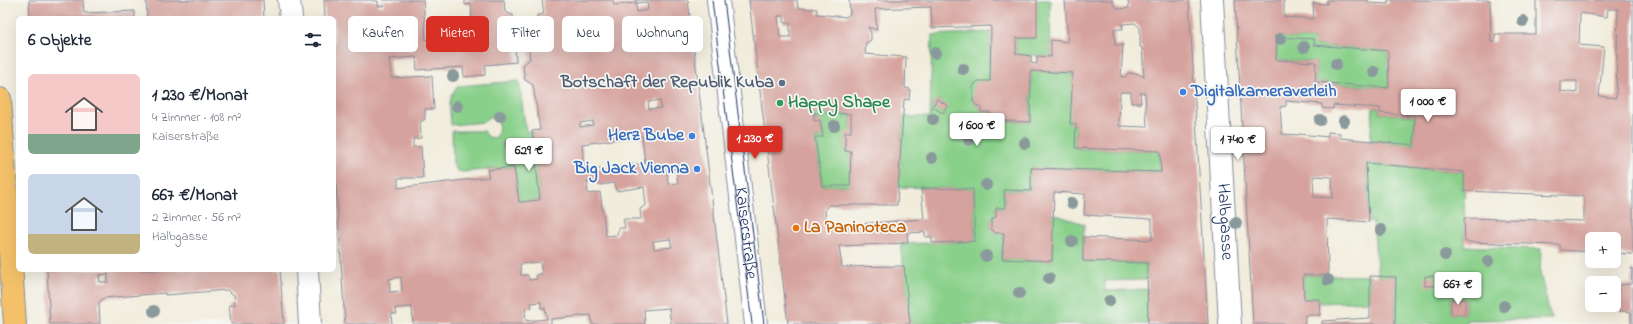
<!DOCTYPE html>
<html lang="de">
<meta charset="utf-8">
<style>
:root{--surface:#fff;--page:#f6f6f7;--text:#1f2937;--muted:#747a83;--accent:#d93025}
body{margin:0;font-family:"Indie Flower",sans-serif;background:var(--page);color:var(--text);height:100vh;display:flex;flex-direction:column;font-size:15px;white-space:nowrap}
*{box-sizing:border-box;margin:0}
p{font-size:13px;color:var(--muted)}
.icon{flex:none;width:22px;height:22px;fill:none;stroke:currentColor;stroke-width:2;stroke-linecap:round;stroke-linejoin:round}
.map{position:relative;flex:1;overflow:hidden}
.side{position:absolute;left:16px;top:16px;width:320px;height:256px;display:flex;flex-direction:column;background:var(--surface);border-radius:6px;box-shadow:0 4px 16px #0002}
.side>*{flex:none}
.banner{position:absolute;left:348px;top:16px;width:380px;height:36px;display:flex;gap:8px}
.controls{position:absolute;left:1585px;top:232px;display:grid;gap:8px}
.controls a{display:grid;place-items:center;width:36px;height:36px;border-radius:6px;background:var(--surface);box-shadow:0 4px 16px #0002;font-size:20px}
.price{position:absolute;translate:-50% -34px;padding:0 9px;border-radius:4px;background:#fff;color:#222;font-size:13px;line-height:26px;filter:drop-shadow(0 1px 2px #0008)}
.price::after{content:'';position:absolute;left:50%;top:24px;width:12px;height:9px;margin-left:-6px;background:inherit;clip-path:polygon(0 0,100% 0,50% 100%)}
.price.on{background:var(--accent);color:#fff}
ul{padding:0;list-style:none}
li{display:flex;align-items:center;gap:12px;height:100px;padding:0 12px}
li span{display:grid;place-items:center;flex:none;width:112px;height:80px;border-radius:6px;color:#555}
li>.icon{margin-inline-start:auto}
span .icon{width:48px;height:48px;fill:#fffc;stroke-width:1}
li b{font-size:17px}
h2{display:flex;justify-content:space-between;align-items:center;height:48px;padding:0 12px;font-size:17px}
.pill{padding:0 14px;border-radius:6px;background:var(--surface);box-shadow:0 4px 16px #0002;font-size:14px;line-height:36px}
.pill.on{background:var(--accent);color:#fff}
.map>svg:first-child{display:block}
</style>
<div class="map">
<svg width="1633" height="324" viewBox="0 0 1633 324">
<rect width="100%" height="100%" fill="#f6f6f2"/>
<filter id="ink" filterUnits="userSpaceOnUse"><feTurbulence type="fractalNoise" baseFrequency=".025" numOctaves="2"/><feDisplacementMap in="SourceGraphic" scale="8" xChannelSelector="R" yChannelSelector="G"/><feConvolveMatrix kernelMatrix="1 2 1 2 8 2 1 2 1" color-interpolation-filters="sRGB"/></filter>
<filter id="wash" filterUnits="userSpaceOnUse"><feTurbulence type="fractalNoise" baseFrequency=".012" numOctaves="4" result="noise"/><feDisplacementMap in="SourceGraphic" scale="16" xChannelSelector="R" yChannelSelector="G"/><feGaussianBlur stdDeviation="0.9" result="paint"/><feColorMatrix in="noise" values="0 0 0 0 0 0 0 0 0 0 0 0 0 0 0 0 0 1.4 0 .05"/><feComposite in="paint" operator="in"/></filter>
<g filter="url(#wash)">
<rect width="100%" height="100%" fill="#f1ecdb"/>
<path fill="#89d08a" stroke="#528074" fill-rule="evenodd" d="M1037,0H1050L1051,57L1016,54V38H1036Z
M991,32L990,81L974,86L973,101L977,106L981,107V112H990V120L1030,122L1031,71L1073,73L1071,124H1076L1075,148L1160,151L1161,172L1031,168V191L1004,190L1005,208H996V217L991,220V229L996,233H1004L1002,259L1052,261L1053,214L1084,224L1083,261L1147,263V280L1105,281V291L1148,289V324H910L901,244L975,241L973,189L898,187L903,117H930L932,35ZM937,99L947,106L943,113L932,107Z
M1277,37L1314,39L1315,45L1388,51L1389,88L1315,82L1316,62L1276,60Z
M519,81L526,132L532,131L540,200L519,202L514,167L463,172L457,171L453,164L452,131H484L488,137L496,138C499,131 500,123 496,117H488L484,122L451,125C450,108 447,100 458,86Z
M1373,108H1380V113L1415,116L1414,145L1370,141Z
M814,113L851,114V132L845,151H851L850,186H822L815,137H823L820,120L814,121Z
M1366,163L1464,172L1465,246L1541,249L1540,273L1551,319L1466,320V324H1395L1396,277H1378L1373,222H1369ZM1451,299H1465V314H1451Z
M1303,275L1370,276V301L1320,303L1319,299H1304Z"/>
<g id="blocks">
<path fill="#d6a29d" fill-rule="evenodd" d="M29,0H83L84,13L135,11V18H30Z
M146,0H263L264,18H147Z
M324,0H372L373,1H378V6H384L383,0H423L426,40L473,37L471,4L465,5V0H504L505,12L513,15L516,62L485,65V75L464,77L463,67L417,70L416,57L389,59L391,78L432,76L434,109H425V119L420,122L421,138L413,139V147H421L423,178H398V188L489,177L487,170L514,167L519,202L540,200L532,131L540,130L533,85L525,80L523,65L530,59L526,27L538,25L537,15L544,14L542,0H613L614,5L636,3L637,12L648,10L647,2L636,3L635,0H688L727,324H671L669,308L644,310L645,324H592L591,315L551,319V324H413L412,307L395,308L397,314H391L392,324H345L334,154V18H325ZM392,23L393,42L375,43L374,31H382L381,24ZM660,100L661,108L649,109L648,102ZM593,121V125L580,127V123ZM642,136L645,163L584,171L582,144ZM676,169L678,183L668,184L667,170ZM594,181L599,185L615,183L616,191L644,187L646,205L640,209L641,219H623L625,228H619L617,235L606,236L600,192L588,194L587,182ZM670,239L672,247L654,249L653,241ZM540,262L542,274L536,275L537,279L529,280L528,275H521L520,264ZM401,277L402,291L390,292L389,279ZM541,302V308H545L547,319L526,321L525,309L532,308L531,303Z
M749,0H797L798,8L817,9V14L846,17L850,14L849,0H1037V38H1016V54L1031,56V63L1037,64V56L1051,57V40L1068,42L1065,0H1113V5L1119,9L1129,8L1128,0H1189L1208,324H1148L1147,263L1083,261V237L1152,240V219L1084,215L1085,194L1054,192L1052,261L1002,259L1004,233H996L991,229V220L996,217V208H1005L1004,190L1031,191V168L1161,172L1160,151L1075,148L1076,124H1070L1073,73L1031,71L1030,122L990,120V112H981V107L977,106L973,101V86L978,81H990L991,26L932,28L931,7L875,9L877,30L868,27L871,33V40L866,43L865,54L906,57L905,88L910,89L909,100L904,99L897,205H829L825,209L826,221L831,226L924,219L921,188L973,189L975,241L932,243V237H925V232L907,233L908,243L839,246L842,267L904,266L910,324H788ZM778,16H784V23H790V37H780ZM1135,23L1140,28V47H1142L1144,77L1139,74L1128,73L1125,77H1121L1123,45H1115L1114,29H1123L1122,24ZM1120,92H1131V103H1141L1140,93H1145L1147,127L1119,126ZM814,113L851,114V132H845V151H851L850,186H822L815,137H823L820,120L814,121Z
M1235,0H1284V17L1314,19L1313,3L1327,4V0H1368V3L1388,4V0H1490L1491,42H1495V34H1536V0H1633V254L1614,253V239H1592V252L1560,250V245L1465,242L1464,218L1584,221V196L1464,191V172L1366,163L1369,222L1327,219L1328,275H1303L1304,299H1319L1320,315H1305V324H1253ZM1608,9H1618L1616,98L1599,96L1604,47L1579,45L1580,13L1607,17ZM1277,37L1314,39V45L1388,51L1389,88L1315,82L1316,62L1276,60ZM1560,81H1577V93L1560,91ZM1286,101L1322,104V108L1333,109V105L1380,108V113L1415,116L1414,145L1340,138V133L1328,132V137L1299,134V135L1282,134L1280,107L1286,106ZM1313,176L1332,177L1333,198L1314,197Z
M937,99L948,106L943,113L932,107Z
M1632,268H1633V324H1631V312L1619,311V285L1631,284Z
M47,270H280L284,324H231L229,305H235L234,295L227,290L165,295V293L103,298L99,303L100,324H50ZM108,274V282H100L99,275Z
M1370,276L1396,277L1395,324H1322V321L1370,318Z
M1425,276H1435V286H1425Z
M1451,299H1465V314H1451Z"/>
</g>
</g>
<g filter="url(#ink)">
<use href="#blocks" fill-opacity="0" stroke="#868e9c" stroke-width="1"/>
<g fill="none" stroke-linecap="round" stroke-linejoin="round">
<defs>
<g id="minor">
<path d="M289,0L291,18"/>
<path id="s1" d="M718,0L756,324"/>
<path id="s2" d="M1212,0L1230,324"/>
<path d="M307,270L310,324"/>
</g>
<path id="primary" d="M0,99L15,324"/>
</defs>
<use href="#minor" stroke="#868e9c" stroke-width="24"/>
<use href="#primary" stroke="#868e9c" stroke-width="24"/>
<use href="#minor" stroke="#fff" stroke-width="22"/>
<use href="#primary" stroke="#f4c16b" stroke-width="22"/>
<path stroke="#1b2f5e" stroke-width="1" d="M712,0L752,324
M724,0L764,324"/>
</g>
<g fill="#8a9a9c">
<circle cx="1523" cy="21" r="6"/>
<circle cx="1280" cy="39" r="6"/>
<circle cx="1304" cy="47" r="6"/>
<circle cx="935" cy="53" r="6"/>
<circle cx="1336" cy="64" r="6"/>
<circle cx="963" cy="69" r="6"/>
<circle cx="1374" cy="72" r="6"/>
<circle cx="453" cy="76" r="6"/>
<circle cx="457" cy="106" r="6"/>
<circle cx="500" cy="116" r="6"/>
<circle cx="933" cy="119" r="6"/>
<circle cx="1320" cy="120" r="6"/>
<circle cx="1344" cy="121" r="6"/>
<circle cx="834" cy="126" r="6"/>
<circle cx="969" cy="140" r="6"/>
<circle cx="1025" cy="143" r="6"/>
<circle cx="510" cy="144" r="6"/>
<circle cx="932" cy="158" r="6"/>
<circle cx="986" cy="185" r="6"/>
<circle cx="1072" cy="203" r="6"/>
<circle cx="1236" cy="223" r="6"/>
<circle cx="1381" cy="230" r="6"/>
<circle cx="1072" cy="241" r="6"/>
<circle cx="1445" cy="255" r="6"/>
<circle cx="986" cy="256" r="6"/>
<circle cx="1488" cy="261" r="6"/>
<circle cx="1049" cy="278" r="6"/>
<circle cx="1328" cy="280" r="6"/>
<circle cx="1019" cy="293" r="6"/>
<circle cx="1109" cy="301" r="6"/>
<circle cx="1504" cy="306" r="6"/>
<circle cx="154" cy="311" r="6"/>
</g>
</g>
<circle fill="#5c6f8a" stroke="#f6f6f2" stroke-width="1.5" cx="782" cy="83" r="4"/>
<g fill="#3f7fe0" stroke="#f6f6f2" stroke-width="1.5">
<circle cx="1183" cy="92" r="4"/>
<circle cx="692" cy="136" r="4"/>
<circle cx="697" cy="169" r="4"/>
</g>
<circle fill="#2e9e5b" stroke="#f6f6f2" stroke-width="1.5" cx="780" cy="103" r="4"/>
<circle fill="#e8710a" stroke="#f6f6f2" stroke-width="1.5" cx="796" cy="228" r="4"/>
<g text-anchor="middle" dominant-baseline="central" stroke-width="3.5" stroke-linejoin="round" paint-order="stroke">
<g font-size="18" font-weight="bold" fill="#4e5e75" stroke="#f6f6f2" text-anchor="end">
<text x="774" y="83">Botschaft der Republik Kuba</text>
</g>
<g font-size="18" font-weight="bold" fill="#366cbe" stroke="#f6f6f2" text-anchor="end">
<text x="1191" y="92" text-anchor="start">Digitalkameraverleih</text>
<text x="684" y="136">Herz Bube</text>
<text x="689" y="169">Big Jack Vienna</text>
</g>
<g font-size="18" font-weight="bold" fill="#27864d" stroke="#f6f6f2" text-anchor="start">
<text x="788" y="103">Happy Shape</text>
</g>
<g font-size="18" fill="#1b2f5e" stroke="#f6f6f2">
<text stroke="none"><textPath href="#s2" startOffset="222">Halbgasse</textPath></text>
<text stroke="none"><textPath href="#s1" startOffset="235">Kaiserstraße</textPath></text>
</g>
<g font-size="18" font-weight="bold" fill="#c56008" stroke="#f6f6f2" text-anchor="start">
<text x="804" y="228">La Paninoteca</text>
</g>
</g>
</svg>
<div class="controls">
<a>+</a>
<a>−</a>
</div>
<b class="price" style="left:1428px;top:123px">1 000 €</b>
<b class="price" style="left:977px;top:147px">1 600 €</b>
<b class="price on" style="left:755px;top:160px">1 230 €</b>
<b class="price" style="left:1238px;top:161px">1 740 €</b>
<b class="price" style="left:529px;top:172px">629 €</b>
<b class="price" style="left:1458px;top:306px">667 €</b>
<div class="banner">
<a class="pill">Kaufen</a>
<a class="pill on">Mieten</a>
<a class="pill">Filter</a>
<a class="pill">Neu</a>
<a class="pill">Wohnung</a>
</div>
<section class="side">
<h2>6 Objekte<svg class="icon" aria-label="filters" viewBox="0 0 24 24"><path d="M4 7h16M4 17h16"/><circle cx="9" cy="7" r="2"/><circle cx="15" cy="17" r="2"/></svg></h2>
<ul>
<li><span style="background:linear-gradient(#f6c9c9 75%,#7fa58c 0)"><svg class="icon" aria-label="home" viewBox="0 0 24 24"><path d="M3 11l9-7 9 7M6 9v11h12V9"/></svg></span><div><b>1 230 €/Monat</b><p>4 Zimmer · 108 m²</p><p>Kaiserstraße</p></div></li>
<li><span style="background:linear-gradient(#c9d6e8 75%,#c2b280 0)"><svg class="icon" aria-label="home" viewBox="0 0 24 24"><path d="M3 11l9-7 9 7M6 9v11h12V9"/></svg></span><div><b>667 €/Monat</b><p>2 Zimmer · 56 m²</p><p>Halbgasse</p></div></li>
</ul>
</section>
</div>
